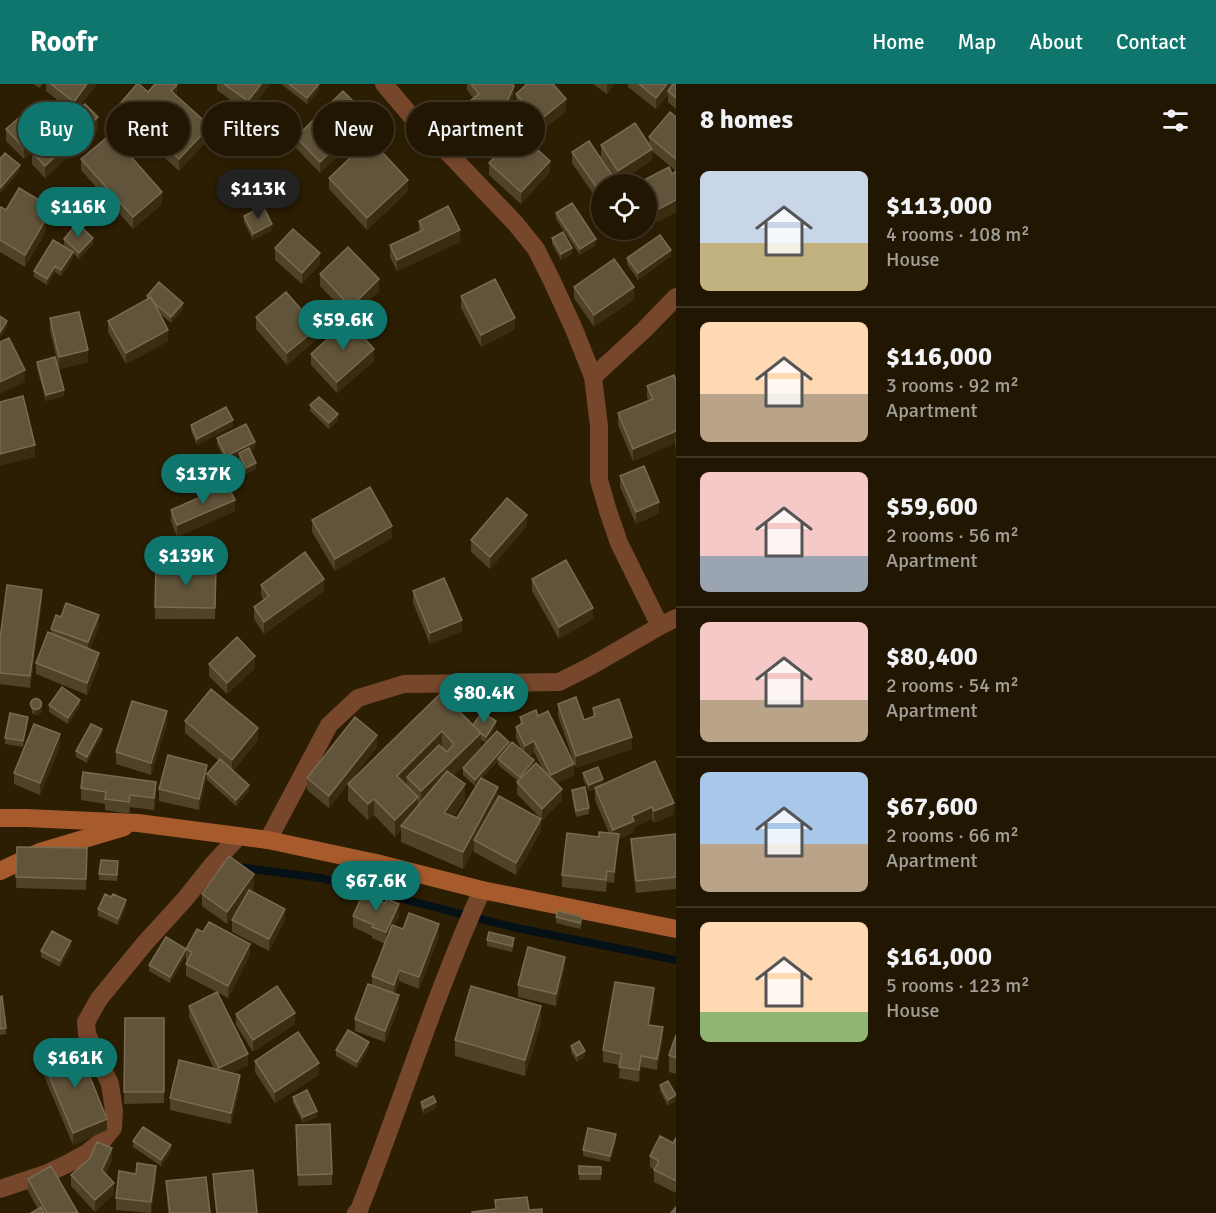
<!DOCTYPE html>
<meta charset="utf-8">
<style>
:root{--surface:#211602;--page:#2d2311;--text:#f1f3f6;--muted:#a29f99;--line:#3e3524;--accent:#0f766e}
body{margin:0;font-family:Signika,sans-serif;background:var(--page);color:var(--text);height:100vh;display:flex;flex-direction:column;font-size:22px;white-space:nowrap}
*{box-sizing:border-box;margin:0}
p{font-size:20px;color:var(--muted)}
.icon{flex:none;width:33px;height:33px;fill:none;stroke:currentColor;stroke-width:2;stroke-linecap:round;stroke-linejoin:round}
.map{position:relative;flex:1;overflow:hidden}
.sheet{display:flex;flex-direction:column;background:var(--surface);width:540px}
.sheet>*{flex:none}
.banner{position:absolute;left:18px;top:18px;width:567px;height:54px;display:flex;gap:12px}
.tools{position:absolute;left:591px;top:90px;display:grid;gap:12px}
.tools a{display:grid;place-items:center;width:66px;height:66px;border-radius:50%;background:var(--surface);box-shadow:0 3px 9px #0003,0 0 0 2px var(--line);font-size:30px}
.price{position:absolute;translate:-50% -51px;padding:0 14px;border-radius:21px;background:var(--accent);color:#fff;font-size:20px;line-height:39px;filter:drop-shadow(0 2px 3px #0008)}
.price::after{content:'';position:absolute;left:50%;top:36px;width:18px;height:14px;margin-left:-9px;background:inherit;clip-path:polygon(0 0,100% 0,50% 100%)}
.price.active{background:#222;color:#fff}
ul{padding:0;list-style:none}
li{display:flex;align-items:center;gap:18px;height:150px;padding:0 24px}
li+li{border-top:2px solid var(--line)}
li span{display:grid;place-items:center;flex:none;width:168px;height:120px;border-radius:9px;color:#555}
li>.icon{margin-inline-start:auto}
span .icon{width:72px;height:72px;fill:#fffc;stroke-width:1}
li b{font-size:26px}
h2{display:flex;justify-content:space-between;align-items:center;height:72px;padding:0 24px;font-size:26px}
.tag{padding:0 21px;border-radius:27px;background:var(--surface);box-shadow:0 3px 9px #0003,0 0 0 2px var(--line);font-size:21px;line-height:54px}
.tag.active{background:var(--accent);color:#fff}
header{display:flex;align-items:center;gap:36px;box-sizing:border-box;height:84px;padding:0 30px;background:var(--accent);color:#fff}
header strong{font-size:28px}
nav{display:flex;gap:33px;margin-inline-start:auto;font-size:21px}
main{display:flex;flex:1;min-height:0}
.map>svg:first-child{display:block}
</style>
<header>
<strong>Roofr</strong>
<nav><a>Home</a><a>Map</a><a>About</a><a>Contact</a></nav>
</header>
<main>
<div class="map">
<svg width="676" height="1129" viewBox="0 0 676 1129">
<rect width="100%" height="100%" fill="#2c1e02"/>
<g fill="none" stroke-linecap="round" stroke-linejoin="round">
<path stroke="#051017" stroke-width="8" d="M237,783L321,794L512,843L676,876"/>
<path stroke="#77472c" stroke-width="18" d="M384,0L412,33L457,78L516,140L536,165L552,197L574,245L593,293L599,342V396L608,427L619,459L660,542
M593,293L644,246L676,213
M268,756L329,641L358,614L404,600L559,598L591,582L660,542L676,534
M0,1105L48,1089L67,1080L87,1069L103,1056L113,1044L114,1027L110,1000L87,950L86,938L99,915L145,859L185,815L213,780L239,752
M356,1129L359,1126C401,1020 435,910 482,806"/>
<path stroke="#a75b2d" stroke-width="18" d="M0,734H26L138,739L268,756L376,779L482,806L676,845
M0,787L40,768L124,743"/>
</g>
<path fill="#4f4226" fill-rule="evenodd" d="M33,0H42L40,4Z
M46,0H97L74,29L46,7Z
M217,0H270L248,29L217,6Z
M281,0H319V6L307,20Z
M467,0H512L514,14L507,29L470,57L457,39V27L473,14L467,6Z
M593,0H614L607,10Z
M628,0H676V25L668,18V11L656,25L628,3Z
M516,10L566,27L539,49L516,21Z
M177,12L210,53L179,87L119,32V21Z
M676,33V128L657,138L646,117V100H642V97L672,90L676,87L652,67V76L618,99L601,73V61L649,60V53Z
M29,41H61L98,45L45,94L32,80V68L24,75L6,57V45Z
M368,44L320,89L296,64V53Z
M252,49L275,54L268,65L252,55Z
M572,68L602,100V123L572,79Z
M81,75L162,120L133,145L81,86Z
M489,79L550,88L521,120L489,91Z
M329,94L408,107L367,146L329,105Z
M0,125L44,131L42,133L46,147L25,183L0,168Z
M556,129L596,161L580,171L556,135Z
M244,132L272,146L253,156L244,138Z
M419,137L460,158L397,187L390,173V161L419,148Z
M552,154L572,170L561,176L552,160Z
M64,155L93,160L79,175L73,169V174L61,192L55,188L47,201L34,193V187L68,165L64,161Z
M275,164L320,180L302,200L275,176Z
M671,172L638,196L627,180V174Z
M320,190L379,207L351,234L320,202Z
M574,203L634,215L594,243L574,214Z
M147,212L183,225L171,239L159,229L168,257L126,280L108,248V237L147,215Z
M461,212L515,245L481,263L461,224Z
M256,233L317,255L287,281L256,245Z
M50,234L88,278L59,285L50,246Z
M311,270L374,277L337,309L311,281Z
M37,278L64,312L46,317L37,284Z
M676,296V369L675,359L633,377L618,341V329L648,316L647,313V302Z
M310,321L338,336L329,345L310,327Z
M191,341L233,342L197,361L191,347Z
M217,354L255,364L250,366L256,385L246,390L239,375V371L226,378L217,360Z
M620,392L659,429L636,440L620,403Z
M171,426L235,427L177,453L171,437Z
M312,436L392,454L335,487L312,448Z
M527,442L490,485L471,468V456Z
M156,482L216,483L215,535H155Z
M532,495L593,535L559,555L532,507Z
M261,501L324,507L264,550L254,535V523L264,516L261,512Z
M413,507L462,547L430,560L413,519Z
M42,517L30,604L0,600V555Z
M99,543L90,565L99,581L87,611L36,590V579L51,549V545Z
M209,580L255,584L227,610L209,592Z
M441,609L473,641L496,643L486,659L481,656L454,691L465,716L453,733L457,734L481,695L475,702L463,691V684L509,661L522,667L516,654V643L520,640V633L538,632L574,691L557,699L562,716L542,736L517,710V698L518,697L498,681V677L482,694L498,713L541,747L516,791L474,768V765L463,785L401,758V746L395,753L374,731L368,736L348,717V700ZM534,668L542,684L534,681L528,672Z
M31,619L42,627L40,630L35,631L32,629Z
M558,620L584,636L593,633V624L632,665L576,684L558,632Z
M49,621L80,622L68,640L49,628Z
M185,637L258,656L233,687L249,707L236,722L207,696V690L219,677L185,649Z
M28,639L23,663L5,660V654Z
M167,639L151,691L116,680V668Z
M102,651L87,679L76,673V667Z
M60,662L40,711L14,700V689Z
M377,663L329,724L307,706V694Z
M583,689L603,700L674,730L654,739L652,735L634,743V748L619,755L614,799L607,798L606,808L562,803V791L609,749L595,716V705L589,707L583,695Z
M207,692L199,726L159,717V705Z
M81,704L156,710L154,726L130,723L129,730L105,726V720L81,716Z
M572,706L589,724V730L576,733L572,712Z
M676,750V805L636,809L631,766V755Z
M17,763L87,764L86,806L16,804Z
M118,783L117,797L99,796V790Z
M254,802L251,807L285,836L269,867L232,848V836L239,823L227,840L202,822V810Z
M111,813L126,822L118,841L98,832V825Z
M353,832H399L394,842L403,845L439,852L419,905L399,897L395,910L399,923L385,958L355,947V935L372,901V892L385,860L372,854V852L353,843Z
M556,833L582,839L580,845L556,839Z
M487,856L514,860L512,868L487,862Z
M71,863L60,883L41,873V867Z
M186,865L250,871L228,914L217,908L248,981L232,989L240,1003L231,1040L170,1026V1014L214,985L189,933V922L217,908L186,892V880L188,877H186Z
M186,871L170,899L149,887V881Z
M565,884L556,922L518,913V901Z
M0,913L6,944V950L0,951Z
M654,916L650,941L663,955L657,986L641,983L639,998L619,994L620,981L603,978V966Z
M236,930L295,940L253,968L236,941Z
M125,934H164V1019L124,1020Z
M541,939L525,992L455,972V956Z
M676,951V990L669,988V971Z
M571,962L585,973L577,978L571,968Z
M369,964L357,984L336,972V966Z
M42,975L107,1046L73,1061L42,987Z
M255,977L319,991L275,1019L255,988Z
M660,1001L676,1017L668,1022L660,1007Z
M293,1013L317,1033L303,1039L293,1019Z
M421,1018L436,1024L424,1030L421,1024Z
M296,1041L332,1090V1101L298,1102Z
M676,1054V1109L654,1098V1086L650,1083V1072L673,1059Z
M616,1056L610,1078L583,1072V1066Z
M133,1057L171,1067L161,1082L133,1063Z
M112,1076L105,1090L114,1110L95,1128L71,1102V1091Z
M579,1082L601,1083V1096H579Z
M213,1090L257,1129H216L213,1102Z
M156,1094L151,1129L116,1126V1114Z
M28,1095L78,1129H31L38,1125L28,1107Z
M166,1097L210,1129H168Z"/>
<path fill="#3a2c10" d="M87,0H97L74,29V18Z
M261,0H270L248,29V17Z
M319,0V6L307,20V14Z
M607,0H614L607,10Z
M667,0H676L668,7V11L656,25V14Z
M177,1V13L171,7Z
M514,2V14L507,29L470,57V45Z
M566,15V27L539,49V37Z
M61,30V41L24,75V64Z
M368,32V44L320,89V78Z
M98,33V45L45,94V82Z
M210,42V53L179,87V75Z
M275,48V54L268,65V59Z
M652,65V76L618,99V87Z
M550,77V88L521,120V108Z
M20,81V87L0,110V104Z
M408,96V107L367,146V134Z
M162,108V120L133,145V133Z
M676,116V128L657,138V126Z
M44,119V131L37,142V130Z
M46,135V147L25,183V171Z
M272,140V146L253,156V150Z
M460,146V158L397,187V176Z
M93,154V160L79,175V169Z
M596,155V161L580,171V165Z
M572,164V170L561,176V170Z
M671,166V172L638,196V189Z
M73,168V174L61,192V186Z
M320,169V180L302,200V189Z
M55,182V188L47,201V195Z
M379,195V207L351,234V223Z
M634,203V215L594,243V231Z
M183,219V225L171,239V233Z
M515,234V245L481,263V251Z
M7,237V243L0,254V248Z
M317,244V255L287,281V269Z
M168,246V257L126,280V269Z
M374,265V277L337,309V298Z
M88,266V278L59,285V273Z
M25,286V298L0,310V298Z
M64,306V312L46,317V311Z
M338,330V336L329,345V339Z
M233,336V342L197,361V355Z
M676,347L675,359L633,377V365Z
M255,358V364L240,371L239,369V371L226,378V372Z
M35,361V373L0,382V370Z
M256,379V385L246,390V384Z
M235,416V427L177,453V441Z
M659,418V429L636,440V428Z
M527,431V442L490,485V473Z
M392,442V454L335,487V475Z
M324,495V507L264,550V538Z
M42,506V517L30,604V592Z
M593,524V535L559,555V543Z
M99,531V543L88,570V558Z
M462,536V547L430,560V549Z
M99,569V581L87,611V599Z
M255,572V584L227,610V599Z
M80,616V622L68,640V634Z
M42,621V627L40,630L35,631V625Z
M167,627V639L151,691V679Z
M28,633V639L23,663V657Z
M496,637V643L486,659V653Z
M258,644V656L232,688V676Z
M102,645V651L87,679V673Z
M442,647V664L407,693V699L397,708V692Z
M481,649V665L421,724V707Z
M60,650V662L40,711V699Z
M377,651V663L329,724V712Z
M632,653V665L576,684V672Z
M534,657V668L525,673V662Z
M509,658V664L498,675V677L475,702V696Z
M534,676V682L520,700V693Z
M574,680V691L551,702V691Z
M207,681V692L199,726V715Z
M603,695V701L589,707V701Z
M156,698V710L154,726V714Z
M465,700V716L444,745V729Z
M249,701V707L236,722V716Z
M498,703V719L474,756V765L463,785V768Z
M562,705V716L542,736V725Z
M418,713V729L401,742V746L395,753V736Z
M374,715V731L368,736V720Z
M674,719V730L654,739V727Z
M652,723V735L634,743V748L619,755L614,799L613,746L632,732Z
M541,735V747L516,791V779Z
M254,790V802L227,840V828Z
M126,816V822L118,841V835Z
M399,820V832L386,860V848Z
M285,825V836L269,867V855Z
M439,840V852L419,905V893Z
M71,857V863L60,883V877Z
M250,860V871L228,914V902Z
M186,865V871L170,899V893Z
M565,873V884L556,922V910Z
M399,886V897L394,912V901Z
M654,904V916L648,953V941Z
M399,911V923L385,958V947Z
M541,922V939L525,992V976Z
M295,929V940L253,968V956Z
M663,943V955L657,986V975Z
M369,958V964L357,984V978Z
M585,967V973L577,978V972Z
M248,970V981L219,995V984Z
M641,972V983L639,998V986Z
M319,979V991L275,1019V1008Z
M240,991V1003L231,1040V1029Z
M676,1011V1017L668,1022V1016Z
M436,1018V1024L424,1030V1024Z
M317,1027V1033L303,1039V1033Z
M107,1035V1046L73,1061V1049Z
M616,1050V1056L610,1078V1072Z
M171,1061V1067L161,1082V1076Z
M112,1064V1076L102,1098V1086Z
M156,1082V1094L151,1129V1118Z
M114,1099V1110L95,1128V1116Z"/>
<path fill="#61543a" stroke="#786b53" stroke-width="1.5" d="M51,0H87L74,18Z
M137,0H139L148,8L155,0H176L177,1L171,7L210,42L179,75L119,21Z
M224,0H261L248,17Z
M289,0H319L307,14Z
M471,0H512L514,2L507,18L470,45L457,27L479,10Z
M527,0H553L566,15L539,37L516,10Z
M639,0H667L656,14Z
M673,0H676V14L668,7Z
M343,7L368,32L320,78L296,53Z
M52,20L61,30L24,64L6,45L21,32L29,41Z
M85,20L98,33L45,82L32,68Z
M670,28L676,33V75L649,53Z
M259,38L275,48L268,59L252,49Z
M635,39L652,65L618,87L601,61Z
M518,48L550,77L521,108L489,79Z
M111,50L162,108L133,133L81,75Z
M370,55L408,96L367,134L329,94Z
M589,57L618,100H602V111L572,68Z
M5,69L20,81L0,104V75Z
M669,83L672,90L676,87V116L657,126L646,105V100H644L642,97Z
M19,104L44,119L37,130L46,135L25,171L0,156V125L1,123L6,126Z
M572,119L596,155L580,165L556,129Z
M263,122L272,140L253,150L244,132Z
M448,122L460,146L397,176L390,161L423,146L419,137Z
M77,139L93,154L79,169L64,155Z
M293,145L320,169L302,189L275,164Z
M563,148L572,164L561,170L552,154Z
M660,151L671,166L638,189L627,174Z
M53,156L73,168L61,186L55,182L47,195L34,187Z
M348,163L379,195L351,223L320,190Z
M614,175L634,203L594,231L574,203Z
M495,195L515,234L481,251L461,212Z
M159,198L183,219L171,233L153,218L151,213L149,214L147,212Z
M286,208L317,244L287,269L256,233Z
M151,213L168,246L126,269L108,237Z
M79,228L88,266L59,273L50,234Z
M0,232L7,237L0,248Z
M348,236L374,265L337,298L311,270Z
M9,254L25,286L0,298V258Z
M55,273L64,306L46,311L37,278Z
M674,291L676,296V347L633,365L618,329L653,315L647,302Z
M23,312L35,361L0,370V318Z
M319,313L338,330L329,339L310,321Z
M226,323L233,336L197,355L191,341Z
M246,340L255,358L226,372L217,354Z
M249,364L256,379L246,384L239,369Z
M644,382L659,418L636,428L620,392Z
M228,401L235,416L177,441L171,426Z
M370,403L392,442L335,475L312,436Z
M507,414L527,431L490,473L471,456Z
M305,468L324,495L264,538L254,523L269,512L261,501Z
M566,476L593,524L559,543L532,495Z
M156,482L216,483L215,524L155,523Z
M444,494L462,536L430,549L413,507Z
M7,501L42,506L30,592L0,589V555Z
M66,519L99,531L88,558L51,545L56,531L61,533Z
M48,548L99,569L87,599L36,579Z
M237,553L255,572L227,599L209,580Z
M62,603L80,616L68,634L49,621Z
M211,605L258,644L232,676L185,637Z
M441,609L481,649L421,707L407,693L439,661L447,668L454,660L442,647L397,692L418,713L395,736L374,715L368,720L348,700Z
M576,613L584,636L595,632L593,624L619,615L632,653L576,672L558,620Z
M30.5 620a5.5 5.5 0 1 1 11 0a5.5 5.5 0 1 1-11 0Z
M132,617L167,627L151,679L116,668Z
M536,626L538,632L548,627L574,680L551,691L534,657L525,662L516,643L523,639L520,633Z
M482,628L496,637L486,653L480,649H481L473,641Z
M10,629L28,633L23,657L5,654Z
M355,633L377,651L329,712L307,694Z
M34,640L60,650L40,699L14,689Z
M91,640L102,645L87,673L76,667Z
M497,647L509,658L475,696L463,684Z
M512,658L534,676L520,693L498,675Z
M168,671L207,681L199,715L159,705Z
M220,675L249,701L236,716L207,690Z
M655,677L674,719L654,727L652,723L632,732L634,737L613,746L595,704Z
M536,679L562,705L542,725L517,698Z
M598,683L603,695L589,701L583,689Z
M447,687L465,700L444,729L457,734L481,694L498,703L463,768L401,742Z
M83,688L156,698L154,714L130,711L129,718L105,715L106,708L81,704Z
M585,703L589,724L576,727L572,706Z
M499,712L541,735L516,779L474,756Z
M599,748L619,750L614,788L607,787L606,796L562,791L567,749L599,753Z
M676,750V793L636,797L631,755Z
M17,763L87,764L86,795L16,793Z
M229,772L254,790L227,828L202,810Z
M101,776L118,777L117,791L99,790Z
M249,806L285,825L269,855L232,836Z
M105,810L111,813L113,810L126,816L118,835L98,825Z
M363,810L385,819L387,815L399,820L386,848L372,843L374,841L353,832Z
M558,827L582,833L580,839L556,833Z
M409,829L439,840L419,893L399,886L394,901L372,892L392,841L403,845Z
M209,838L250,860L228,902L186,880L192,868L186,865L197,845L203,848Z
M52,847L71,857L60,877L41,867Z
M489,848L514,854L512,862L487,856Z
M166,853L186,865L170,893L149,881Z
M528,863L565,873L556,910L518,901Z
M615,898L654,904L648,941L663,943L657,975L641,972L639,986L619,983L622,970L603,966Z
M368,900L399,911L385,947L355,935Z
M277,902L295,929L253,956L236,930Z
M471,902L541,922L525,976L455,956Z
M217,908L248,970L219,984L189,922Z
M2,912L6,944L0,945V913Z
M125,934H164V1008H124Z
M348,946L369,958L357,978L336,966Z
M298,948L319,979L275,1008L255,977Z
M676,951V974L669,971Z
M579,957L585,967L577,972L571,962Z
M77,961L107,1035L73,1049L42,975Z
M179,976L240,991L231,1029L170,1014Z
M668,997L676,1011L668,1016L660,1001Z
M307,1006L317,1027L303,1033L293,1013Z
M433,1012L436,1018L424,1024L421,1018Z
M330,1040L332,1090L298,1091L296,1041Z
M143,1043L171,1061L161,1076L133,1057Z
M588,1044L616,1050L610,1072L583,1066Z
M660,1052L673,1059L676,1054V1097L654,1086L659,1077L650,1072Z
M97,1058L112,1064L102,1086L114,1099L95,1116L71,1091L90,1074Z
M137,1079L156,1082L151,1118L116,1114L119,1087L136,1090Z
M51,1082L78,1129H47L28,1095Z
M579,1082L601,1083V1090H579Z
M253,1086L257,1129H217L213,1090Z
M206,1093L210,1129H170L166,1097Z
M527,1113L529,1126L542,1125V1129H472V1128L496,1125L495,1116Z
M41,1123L44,1129H31Z
M676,1123V1129H671Z"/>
</svg>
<div class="tools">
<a><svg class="icon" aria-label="locate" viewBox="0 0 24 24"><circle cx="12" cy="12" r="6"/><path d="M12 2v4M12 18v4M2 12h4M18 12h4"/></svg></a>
</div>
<b class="price active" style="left:258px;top:136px">$113K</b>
<b class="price" style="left:78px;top:154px">$116K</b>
<b class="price" style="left:343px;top:267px">$59.6K</b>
<b class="price" style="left:203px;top:421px">$137K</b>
<b class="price" style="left:186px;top:503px">$139K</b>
<b class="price" style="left:484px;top:640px">$80.4K</b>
<b class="price" style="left:376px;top:828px">$67.6K</b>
<b class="price" style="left:75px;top:1005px">$161K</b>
<div class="banner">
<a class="tag active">Buy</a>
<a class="tag">Rent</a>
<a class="tag">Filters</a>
<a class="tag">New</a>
<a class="tag">Apartment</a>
</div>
</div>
<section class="sheet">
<h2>8 homes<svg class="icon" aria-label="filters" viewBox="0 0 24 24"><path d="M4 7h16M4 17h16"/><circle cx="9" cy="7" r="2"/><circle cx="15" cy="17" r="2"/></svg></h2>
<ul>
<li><span style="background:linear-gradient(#c9d6e8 60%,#c2b280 0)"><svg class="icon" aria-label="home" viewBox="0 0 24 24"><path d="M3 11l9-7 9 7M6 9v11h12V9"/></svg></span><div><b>$113,000</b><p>4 rooms · 108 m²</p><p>House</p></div></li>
<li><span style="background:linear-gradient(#ffd9b3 60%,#b9a48a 0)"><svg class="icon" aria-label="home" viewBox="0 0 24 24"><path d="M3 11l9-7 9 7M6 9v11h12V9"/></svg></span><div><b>$116,000</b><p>3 rooms · 92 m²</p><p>Apartment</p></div></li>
<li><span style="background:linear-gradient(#f6c9c9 70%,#9aa5b1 0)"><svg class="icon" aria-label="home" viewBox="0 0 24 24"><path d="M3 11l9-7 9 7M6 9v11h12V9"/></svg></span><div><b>$59,600</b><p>2 rooms · 56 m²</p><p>Apartment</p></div></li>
<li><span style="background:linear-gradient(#f6c9c9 65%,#b9a48a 0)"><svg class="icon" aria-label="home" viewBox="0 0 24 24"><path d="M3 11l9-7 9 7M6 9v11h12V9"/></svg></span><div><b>$80,400</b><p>2 rooms · 54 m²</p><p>Apartment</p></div></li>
<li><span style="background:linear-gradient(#a9c7e8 60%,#b9a48a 0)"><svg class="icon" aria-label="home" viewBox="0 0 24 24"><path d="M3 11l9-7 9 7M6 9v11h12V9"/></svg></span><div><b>$67,600</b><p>2 rooms · 66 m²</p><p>Apartment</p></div></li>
<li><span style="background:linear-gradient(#ffd9b3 75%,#8fb573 0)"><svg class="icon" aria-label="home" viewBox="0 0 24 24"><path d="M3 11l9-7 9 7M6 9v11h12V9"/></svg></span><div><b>$161,000</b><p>5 rooms · 123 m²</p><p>House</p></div></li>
</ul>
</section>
</main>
